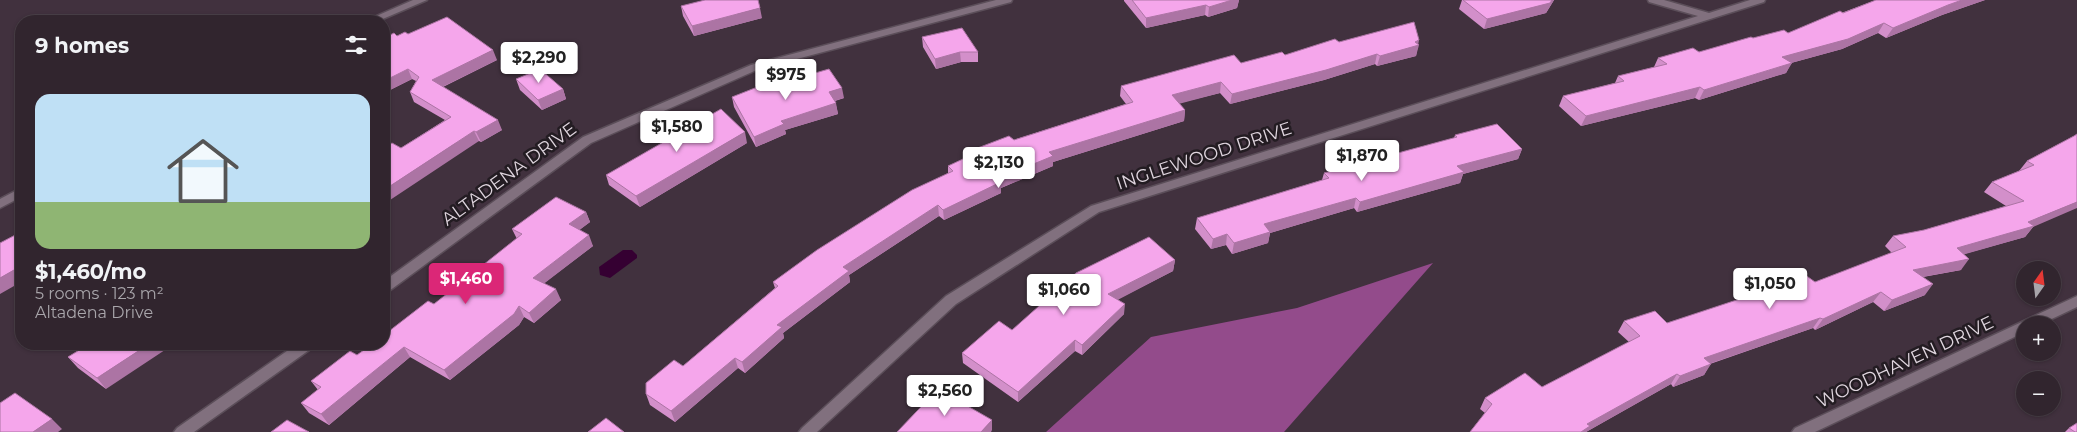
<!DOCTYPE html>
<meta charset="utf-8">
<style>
:root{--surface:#31252e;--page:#3d313a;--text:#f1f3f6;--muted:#a8a5aa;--line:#4c424a;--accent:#db2777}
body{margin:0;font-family:Montserrat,sans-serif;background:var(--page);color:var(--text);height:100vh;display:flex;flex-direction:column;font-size:19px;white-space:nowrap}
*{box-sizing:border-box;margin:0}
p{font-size:16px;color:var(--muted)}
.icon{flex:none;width:28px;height:28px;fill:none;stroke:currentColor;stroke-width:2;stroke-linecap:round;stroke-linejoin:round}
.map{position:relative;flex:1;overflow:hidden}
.details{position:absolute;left:15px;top:15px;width:375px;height:335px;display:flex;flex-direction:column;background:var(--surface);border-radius:20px;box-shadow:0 1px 4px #0004,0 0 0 1px var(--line)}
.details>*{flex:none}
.needle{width:32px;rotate:14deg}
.controls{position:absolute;left:2016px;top:261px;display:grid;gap:10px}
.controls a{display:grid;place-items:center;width:45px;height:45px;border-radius:50%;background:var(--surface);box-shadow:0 1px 4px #0004,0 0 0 1px var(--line);font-size:25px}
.price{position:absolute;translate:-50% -42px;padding:0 11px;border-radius:5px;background:#fff;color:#222;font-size:16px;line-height:32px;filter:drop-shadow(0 1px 2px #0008)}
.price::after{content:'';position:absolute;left:50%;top:30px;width:15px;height:11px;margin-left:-8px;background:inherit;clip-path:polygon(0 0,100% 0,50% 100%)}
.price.on{background:var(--accent);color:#fff}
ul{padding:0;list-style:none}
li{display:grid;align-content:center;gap:10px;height:265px;padding:0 20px}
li+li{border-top:1px solid var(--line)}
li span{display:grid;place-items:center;height:155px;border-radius:15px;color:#555}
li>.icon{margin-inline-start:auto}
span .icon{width:90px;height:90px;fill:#fffc;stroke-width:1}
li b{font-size:21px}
h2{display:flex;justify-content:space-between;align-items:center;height:60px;padding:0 20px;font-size:21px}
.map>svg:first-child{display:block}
</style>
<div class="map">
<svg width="2077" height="432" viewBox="0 0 2077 432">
<rect width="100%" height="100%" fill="#41313e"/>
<path fill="#934b8b" d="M1433,263L1284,432H1046L1151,337L1297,308Z"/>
<path fill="#350032" d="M623,250H632L637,255V258L610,278L600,275L599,267Z"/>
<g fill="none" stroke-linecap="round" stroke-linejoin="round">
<defs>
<path id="minor" d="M413,0H427L378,21H365Z
M996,0H1012L1011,2L759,69L591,143L389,291L384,293V281L583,137L751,65Z
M1648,0H1664L1709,13L1750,0H1765L1764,2L1099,212L956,304L817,432H799L802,428L946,296L1091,206L1698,16L1649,2Z
M21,188V197L0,208V199Z
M2077,296V307L2039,325H2025V332L1815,432H1792L1795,428Z
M297,344H314L312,348L194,432H174L177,428Z"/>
</defs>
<use href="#minor" stroke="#5b4e59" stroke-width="3"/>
<use href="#minor" fill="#81707e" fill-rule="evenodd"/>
</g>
<path fill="#d38fca" d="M1124,0H1239L1237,8L1208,17L1205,15L1146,28L1124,1Z
M1462,0H1554L1546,13L1484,29L1459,9Z
M1876,0H1985L1942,15L1886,38L1878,33L1842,49L1791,63L1786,73L1699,100L1695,98L1581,126L1559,106L1563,96L1615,83L1618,76L1654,67L1658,58L1699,52L1753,38L1788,33Z
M681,6L762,18L694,36L683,16Z
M408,34L497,60L443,87L502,130L481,142L479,141L401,148L445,120L414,102L410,92L416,81L412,79L384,93V38Z
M922,37L978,52V62H961L936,69L923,47Z
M1339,42L1418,45L1416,56L1377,66L1375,64L1324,80L1230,104L1220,93L1179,103L1185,110L1184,121L1053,162V166L1001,188V193L944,220L939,216L849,275L850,282L783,333L784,338L745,373L738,368L675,422L650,405L646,394L683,366L775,288L773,282L948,173V166L975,154V149L1014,140L1126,104L1120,96L1121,86L1285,55Z
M516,79L563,89L566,99L542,110L520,90Z
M763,88L844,98L835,101L838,114L785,130L786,134L756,147L734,107L732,97Z
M1455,135L1522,149L1518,159L1463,174L1460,183L1357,212L1354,208L1270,233L1268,243L1232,254L1226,245L1211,249L1195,229L1197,218L1322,180L1324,173L1454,138Z
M2074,136L2033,227L2025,237L1964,254L1961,270L1923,277L1925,295L1884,311L1873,302L1815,330L1813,328L1710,364L1704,375L1673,387L1671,384L1586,432H1470L1485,413L1480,409L1485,398L1542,387L1629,342L1618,332L1624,321L1667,323L1766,291L1772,281L1815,282L1892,253L1885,246L1893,236L1924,230L2006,206L1984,192L1992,182L2019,171L2027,161Z
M747,143L640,207L609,185L606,175Z
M586,212L590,222L579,230L593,246L544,283L561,300L534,323L524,317L519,325L450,380L410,357L329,425L309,413L301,403L318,390L311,381L357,355L434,304L517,239L512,229Z
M1175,260L1173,271L1118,299L1124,314L1082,355L1075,351L1018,402L963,363L962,353Z
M89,344L106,389L78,368L68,357Z
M2069,428L2077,432H2065Z"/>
<path fill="#ac74a4" d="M1232,0H1239L1237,8L1208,17L1209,7Z
M1552,0H1554L1546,13L1484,29L1487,19Z
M1962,0H1985L1942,15L1886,38L1893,28L1948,5Z
M1206,5L1205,15L1146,28V18Z
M760,8L762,18L694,36L692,26Z
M1884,23L1878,33L1842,49L1776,67L1782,57Z
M1419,40L1418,46L1419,45L1416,56L1377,66L1380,56Z
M493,50L497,60L436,90L432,80Z
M960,52L961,62L936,69L935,59Z
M1377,54L1375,64L1324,80L1230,104L1232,94Z
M1792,63L1786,73L1699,100L1704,90Z
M408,69L412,79L384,93V81Z
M1221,82L1220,93L1171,106L1172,95Z
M1700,87L1695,98L1581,126L1586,116Z
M842,88L844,98L830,102L829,92Z
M563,89L566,99L542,110L538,100Z
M836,103L838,114L785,130L786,134L756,147L754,137L781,121Z
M1185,110L1184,121L1053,162V166L1001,188V193L944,220L943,210L997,179L1049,152Z
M498,120L502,130L481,142L476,132Z
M474,131L479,141L384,204V190Z
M745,132L747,143L640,207L636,196Z
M1522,149L1518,159L1463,174L1460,183L1357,212L1360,202L1457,166Z
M1356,198L1354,208L1270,233L1268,243L1232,254L1234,243L1264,224Z
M2077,202V208L2033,227L2025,237L1948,259L1957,248L2028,222Z
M938,205L939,216L849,275L850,282L783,333L784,338L745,373L742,362L777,325L843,267Z
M586,212L590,222L573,235L569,224Z
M1227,234L1226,245L1211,249L1213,239Z
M589,235L593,246L537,289L533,278Z
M1969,259L1961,270L1905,280L1913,270Z
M1175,260L1173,271L1108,305V294Z
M21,266V282L0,294V278Z
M1933,284L1925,295L1884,311L1892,300Z
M556,289L561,300L534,323L529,313Z
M1881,292L1873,302L1815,330L1823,319Z
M1125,304L1124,314L1082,355V345Z
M519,306L524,317L519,325L450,380L444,370Z
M1820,318L1813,328L1697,368L1704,358Z
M1075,340V351L1018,402V392Z
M149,344H174L106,389L97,378Z
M404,347L410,357L329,425L321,414Z
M735,358L738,368L675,422L671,411Z
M1711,364L1704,375L1673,387L1680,376Z
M1677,374L1671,384L1586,432H1581L1587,424Z
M52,419L62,429L58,432H33Z
M992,420V430L991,432H981Z"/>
<path fill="#f5a6eb" stroke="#ac74a4" d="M705,0H758L760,8L692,26L681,6Z
M1132,0H1232L1209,7L1206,5L1146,18Z
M1463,0H1552L1550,3L1487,19Z
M1876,0H1962L1948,5L1893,28L1884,23L1848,39L1782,57L1792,63L1704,90L1700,87L1586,116L1563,96L1624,81L1618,76L1667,64L1658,58L1693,48L1699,52L1751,37L1753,38L1784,30L1788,33L1840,11L1843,13Z
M447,17L493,50L432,80L498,120L476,132L474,131L384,190V148L392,143L401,148L451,117L410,92L419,77L408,69L384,81V38L394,33L397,36L405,32L408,34Z
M1414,22L1419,40L1415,42L1419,45L1380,56L1377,54L1326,70L1232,94L1221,82L1172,95L1185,110L1049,152L1053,156L997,179L1001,182L943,210L938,205L843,267L849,271L777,325L782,327L742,362L735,358L671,411L646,394V383L674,360L683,366L778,286L773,282L817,250L912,190L953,171L948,166L978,152L975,149L1009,136L1014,140L1133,102L1121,86L1234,55L1241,63L1282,52L1285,55L1335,39L1339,42Z
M962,28L978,52H960L935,59L922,37Z
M540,69L563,89L538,100L516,79Z
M829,69L842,88L829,92L836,103L781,121L784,124L754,137L732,97L760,86L763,88Z
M721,109L745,132L636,196L606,175Z
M1497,124L1522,149L1457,166L1464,172L1360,202L1356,198L1264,224L1270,232L1234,243L1227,234L1213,239L1197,218L1329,178L1324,173L1457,137L1455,135Z
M2077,134V202L2028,222L2034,226L1957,248L1969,259L1913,270L1933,284L1892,300L1881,292L1823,319L1820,318L1704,358L1711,364L1680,376L1677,374L1587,424L1590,426L1581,432H1470L1492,404L1485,398L1525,373L1542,387L1640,336L1624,321L1655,311L1667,323L1779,286L1772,281L1797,269L1815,282L1906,247L1893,236L1924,230L2024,201L1992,182L2034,165L2027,161L2074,136Z
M556,197L586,212L569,224L589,235L533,278L556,289L529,313L519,306L514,314L444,370L404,347L321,414L301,403L321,387L311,381L350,351L357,355L372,344H384V335L428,301L434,304L522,234L512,229Z
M21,232V266L0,278V243Z
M1149,237L1175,260L1108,294L1125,304L1082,345L1075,340L1018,392L962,353L999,321L1012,330L1076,273Z
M89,344H149L97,378L68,357Z
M938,389L992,420L981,432H897Z
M15,393L52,419L33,432H0V403Z
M606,418L624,432H588Z
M287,420L309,432H271Z
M2077,423V432H2075L2069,428Z"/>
<g text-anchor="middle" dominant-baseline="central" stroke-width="5" stroke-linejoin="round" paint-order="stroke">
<g font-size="18" fill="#dfd5de" stroke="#231c22">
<text transform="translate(1204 156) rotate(-18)">INGLEWOOD DRIVE</text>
<text transform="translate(509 174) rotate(-36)">ALTADENA DRIVE</text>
<text transform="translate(1905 362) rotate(-25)">WOODHAVEN DRIVE</text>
</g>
</g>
</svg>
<div class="controls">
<a><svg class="needle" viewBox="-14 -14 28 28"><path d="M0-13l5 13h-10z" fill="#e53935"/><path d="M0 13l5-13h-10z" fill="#a8a5aa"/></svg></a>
<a>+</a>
<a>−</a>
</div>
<b class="price" style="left:539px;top:84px">$2,290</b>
<b class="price" style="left:786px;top:101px">$975</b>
<b class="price" style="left:677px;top:153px">$1,580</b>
<b class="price" style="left:1362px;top:182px">$1,870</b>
<b class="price" style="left:999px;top:189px">$2,130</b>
<b class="price on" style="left:466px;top:305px">$1,460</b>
<b class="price" style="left:1770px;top:310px">$1,050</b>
<b class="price" style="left:1064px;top:316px">$1,060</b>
<b class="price" style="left:945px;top:417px">$2,560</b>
<section class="details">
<h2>9 homes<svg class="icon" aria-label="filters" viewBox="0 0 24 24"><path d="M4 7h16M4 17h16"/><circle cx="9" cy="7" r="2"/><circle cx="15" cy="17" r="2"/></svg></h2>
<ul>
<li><span style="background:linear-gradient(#bfe0f5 70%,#8fb573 0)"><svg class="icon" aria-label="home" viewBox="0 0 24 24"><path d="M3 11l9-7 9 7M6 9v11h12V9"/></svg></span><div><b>$1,460/mo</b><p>5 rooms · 123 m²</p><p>Altadena Drive</p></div></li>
</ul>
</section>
</div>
